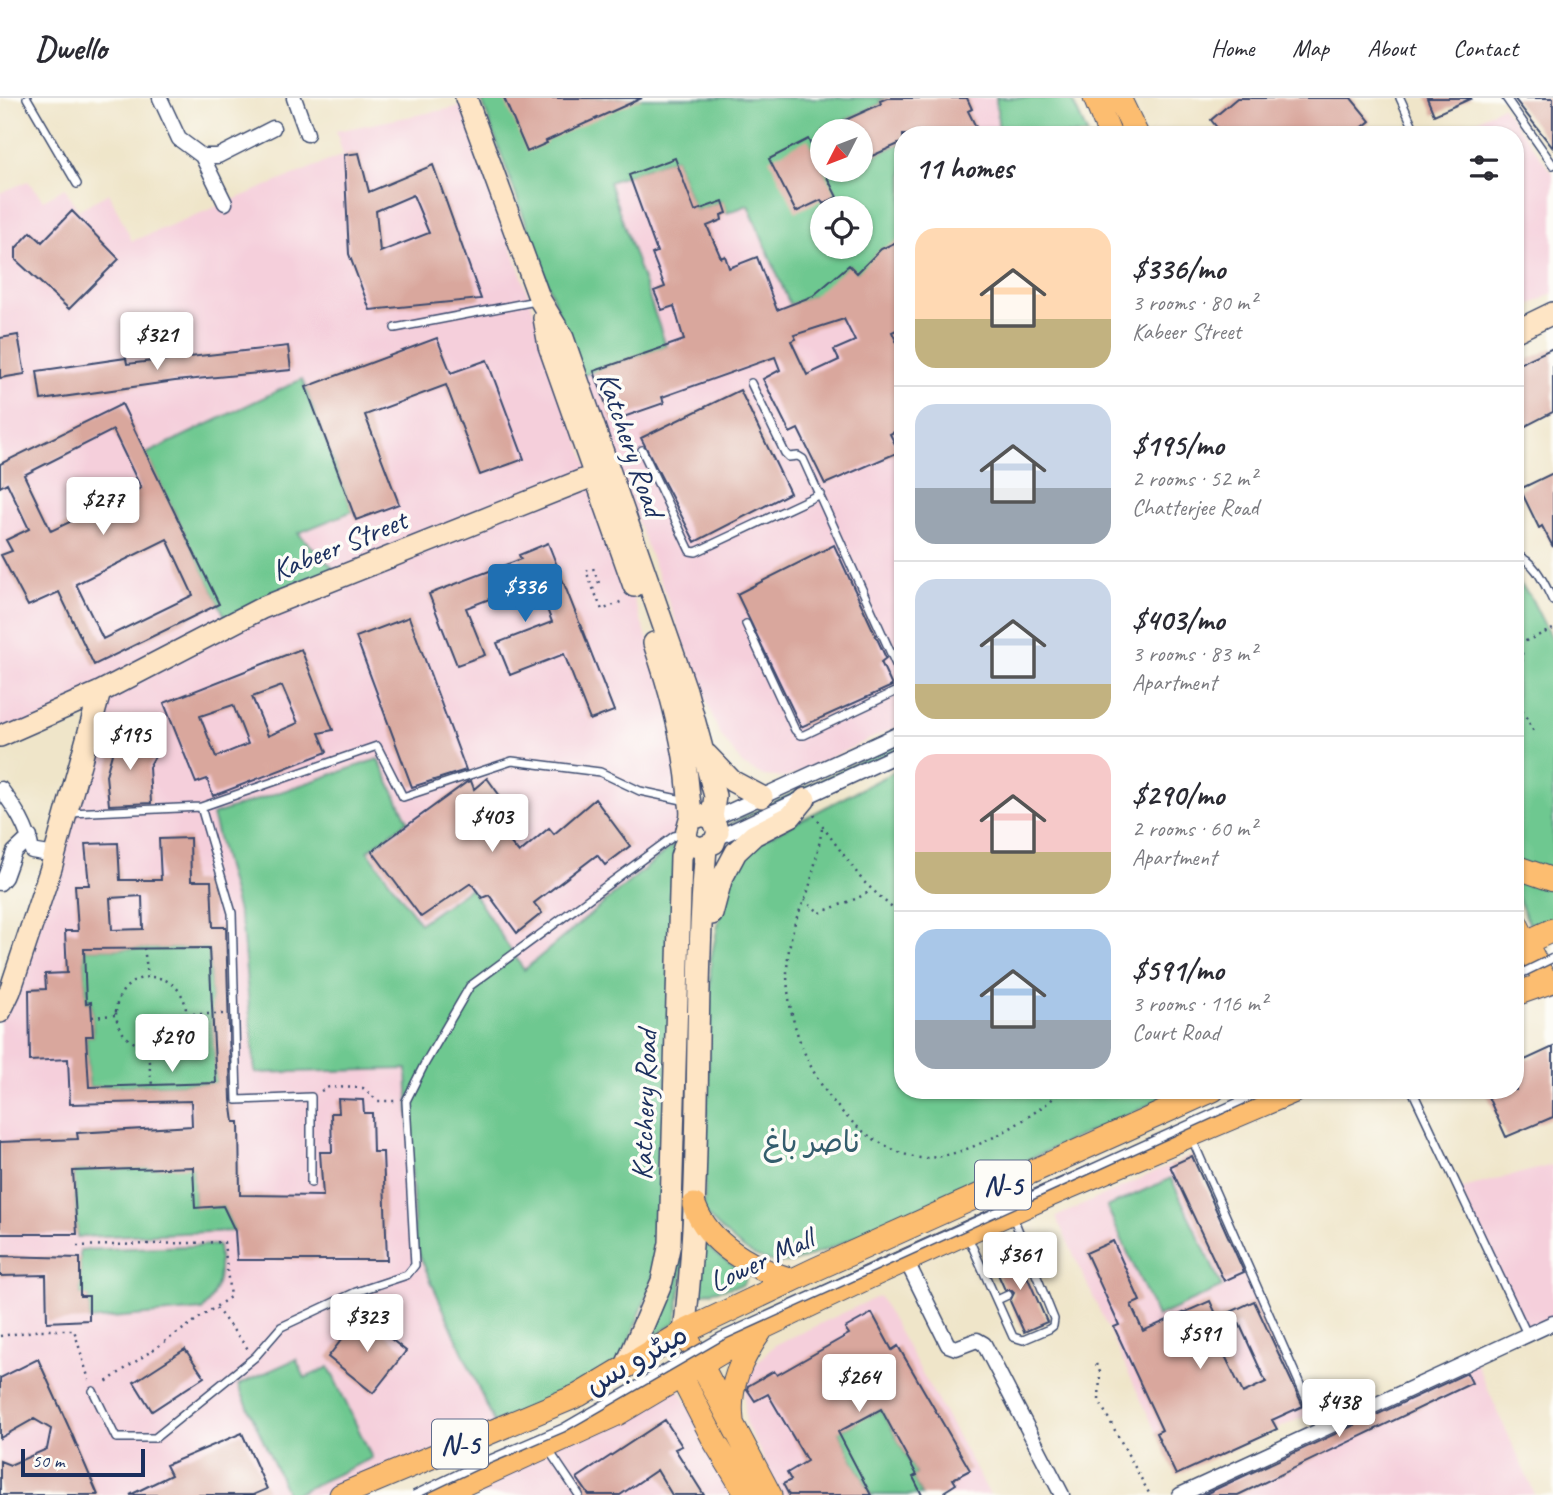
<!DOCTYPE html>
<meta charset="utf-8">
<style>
:root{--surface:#fff;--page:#f7f7f7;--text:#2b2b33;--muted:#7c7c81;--line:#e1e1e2;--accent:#1f6fb2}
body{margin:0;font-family:Caveat,"Playpen Sans Arabic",sans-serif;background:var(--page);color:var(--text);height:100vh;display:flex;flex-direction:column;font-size:26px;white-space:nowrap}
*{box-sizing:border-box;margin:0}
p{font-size:23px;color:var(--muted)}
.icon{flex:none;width:38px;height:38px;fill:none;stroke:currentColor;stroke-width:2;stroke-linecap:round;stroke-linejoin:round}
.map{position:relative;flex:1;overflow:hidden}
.side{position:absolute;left:894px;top:28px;width:630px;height:973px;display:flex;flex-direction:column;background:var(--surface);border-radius:28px;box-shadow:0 2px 5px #0004}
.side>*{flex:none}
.needle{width:46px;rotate:228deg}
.buttons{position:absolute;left:810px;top:21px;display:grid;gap:14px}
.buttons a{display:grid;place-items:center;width:63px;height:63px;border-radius:50%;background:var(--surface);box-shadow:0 2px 5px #0004;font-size:35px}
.scale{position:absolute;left:21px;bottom:18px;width:124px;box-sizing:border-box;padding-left:7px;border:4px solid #1b2f5e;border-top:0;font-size:19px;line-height:24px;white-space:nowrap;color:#1b2f5e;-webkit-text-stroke:5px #fdfcf7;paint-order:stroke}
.price{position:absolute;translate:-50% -60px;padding:0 16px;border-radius:7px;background:#fff;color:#222;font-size:23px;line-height:46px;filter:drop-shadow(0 2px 4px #0008)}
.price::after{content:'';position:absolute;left:50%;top:42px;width:21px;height:16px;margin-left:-10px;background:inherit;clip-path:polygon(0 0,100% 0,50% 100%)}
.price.current{background:var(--accent);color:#fff}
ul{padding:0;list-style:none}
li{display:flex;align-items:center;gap:21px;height:175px;padding:0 21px}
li+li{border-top:2px solid var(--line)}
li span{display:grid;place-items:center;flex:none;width:196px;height:140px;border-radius:21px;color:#555}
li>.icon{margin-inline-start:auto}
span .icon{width:84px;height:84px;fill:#fffc;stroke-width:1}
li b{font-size:30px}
h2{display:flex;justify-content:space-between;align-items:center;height:84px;padding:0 21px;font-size:30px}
header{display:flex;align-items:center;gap:42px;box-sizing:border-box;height:98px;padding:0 35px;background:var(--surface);border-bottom:2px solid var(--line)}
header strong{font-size:33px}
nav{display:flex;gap:38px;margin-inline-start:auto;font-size:24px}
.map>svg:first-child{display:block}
</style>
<header>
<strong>Dwello</strong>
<nav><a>Home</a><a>Map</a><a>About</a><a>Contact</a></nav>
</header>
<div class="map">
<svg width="1553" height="1397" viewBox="0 0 1553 1397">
<rect width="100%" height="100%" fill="#fdfcf7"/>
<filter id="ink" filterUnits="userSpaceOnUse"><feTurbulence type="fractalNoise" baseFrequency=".0143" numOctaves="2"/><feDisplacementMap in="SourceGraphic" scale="14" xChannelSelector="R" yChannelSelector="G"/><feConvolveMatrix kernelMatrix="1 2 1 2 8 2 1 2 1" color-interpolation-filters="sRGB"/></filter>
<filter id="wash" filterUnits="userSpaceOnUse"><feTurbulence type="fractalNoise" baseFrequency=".00686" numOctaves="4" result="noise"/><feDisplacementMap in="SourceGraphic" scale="28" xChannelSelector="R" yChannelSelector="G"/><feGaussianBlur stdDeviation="1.57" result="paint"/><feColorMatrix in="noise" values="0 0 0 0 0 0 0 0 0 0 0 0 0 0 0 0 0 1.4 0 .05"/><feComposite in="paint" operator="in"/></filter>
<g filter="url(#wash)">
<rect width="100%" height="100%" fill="#efe5c9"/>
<path fill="#f5cfdb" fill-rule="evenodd" d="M481,0H1071L1088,37H903V626L786,680L764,678L743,667L719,635L581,278ZM822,33H861V72H822ZM822,110H861V149H822Z
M463,8L664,589L686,712L678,743L640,775L415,1147L494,1325L338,1397H0V915L102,595L0,638V95L28,83L43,102L65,90L78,112L109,95L132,143L343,57L336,33Z
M1502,8L1553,75V195L1516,215V37H1452Z
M1192,1057L1312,1315L1176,1377L1056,1119Z
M1553,1067V1225L1527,1236L1459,1091Z
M879,1198L990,1397H782L746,1326L744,1297L749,1278L754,1268L775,1247Z
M1474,1260L1535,1397H1177Z
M675,1284L742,1397H442Z"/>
<path fill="#6ec890" stroke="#447c77" stroke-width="2" fill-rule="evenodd" d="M481,0H887L880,3L881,6L830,29L832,33H822V72H861V63L903,44V141L857,175L849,167L820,196L790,207L748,107L727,115L722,103L695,113L675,60L609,84L666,248L581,278ZM822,110H861V149H822Z
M996,0H1071L1088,37H999Z
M302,281L353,413L298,435L341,478L229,527L146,356Z
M1516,481L1530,498L1553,544V822L1529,826L1516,795Z
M903,642V649L727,728L732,724Z
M378,661L408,723L368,753L420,825L470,790L524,872L678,743L660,1129L653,1181L623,1260L577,1289L494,1325L415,1147L407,971L255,975L242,829L212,717Z
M903,669V992H1182L838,1147C824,1152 800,1164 786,1165C751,1167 727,1136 704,1115L711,860L731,766L745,751Z
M689,762H694L698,765L686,1152L676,1225L644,1243L679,1152L681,1133L686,769Z
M209,850L216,985L89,989L86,938H93L91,904L86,905L84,851Z
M193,1068L195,1109L223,1108L235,1133L77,1139L74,1073Z
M1171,1080L1222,1189L1157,1219L1107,1109Z
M696,1125L706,1145L715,1156L747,1176L745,1184L742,1187L695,1197Z
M218,1147C221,1172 220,1192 203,1212L89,1222V1199L80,1198V1152Z
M296,1261L305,1280L329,1269L372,1360L293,1397H288L238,1287Z
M881,1311L917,1377L913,1379L922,1397H871L838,1334L857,1324L858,1320L865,1316L869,1318Z"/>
<g id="blocks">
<path fill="#d9a79d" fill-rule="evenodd" d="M504,0H642L546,43L547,45L527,54Z
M887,0H967L972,11L968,13L980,37H903V44L861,63V33H821L881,6L880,3Z
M1237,0H1351L1370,23L1353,37H1223L1211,22Z
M1427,0H1472L1434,17Z
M1514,0H1553V50Z
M808,41L837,99L823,106L821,102L796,114L769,61Z
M359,55L369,94L433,67L481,201L370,212L349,156L344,57ZM413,97L429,135L380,154L376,113Z
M675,60L695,113L723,103L727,115L721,117L722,122L707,128L721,160L725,158L729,170L757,159L777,212L813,198L849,167L857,175L881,151L903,141V229L892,234L903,258V330L890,336L899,354L825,386L798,331L790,335L763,281L780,272L775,259L662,299L664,305L612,323L594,273L684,242L674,208L662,212L654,193L665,189L652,156L657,154L629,77ZM844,221L855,243L834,252L839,262L807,277L791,243L796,241L794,237Z
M72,113L119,161L69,211L16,162V150L31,134L42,144Z
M18,237L25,276L0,280V240Z
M437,240L451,275L487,262L524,361L480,377L446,287L365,317L399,406L356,422L306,289Z
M288,248L291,272L175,283L41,302L37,273L126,260L127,266Z
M1553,250V314L1516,333V267Z
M740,292L790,395L695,444L641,340Z
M122,306L219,506L94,567L59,494L28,508L1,457L12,453L6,442L29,431L7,385L0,389V366ZM113,332L141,390L51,433L24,377ZM167,441L193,497L103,541L76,486Z
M1553,375V449L1542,428L1539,430L1520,391Z
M548,445L614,613L590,622L564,556L510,577L497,545L552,524L536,483L466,510L485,557L457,567L429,496L521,461L519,457Z
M834,447L886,560L881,564L892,588L801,629L737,496Z
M409,519L466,672L412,689L356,539Z
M301,551L333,632L319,635L327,654L213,698L207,681L196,685L164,605ZM282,588L298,625L268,638L252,599ZM233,607L248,646L216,659L200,618Z
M127,633L158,653L149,669L151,705L109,707L106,677L112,656Z
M487,680L516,720L500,732L519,755L549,730L554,736L595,701L630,748L605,767L597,757L534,805L542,815L517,835L489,797L482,800L471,785L421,819L372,753L467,684L471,683L474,691Z
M190,740L191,783H211L213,829H226L231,1002L234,1024H239L240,1097L323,1098L320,1054H332L331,1015H339L338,1001L363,1002L364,1015H372L373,1054H383L387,1162H237L235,1133L223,1108L195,1110L193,1069L73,1073L77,1136H0V1044L78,1041L77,1035L192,1028L191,1003L70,1006L68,961L30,963L29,892L46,891L45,876L67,875L65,833H78L75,787H89L85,746L118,745L120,782H161L159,741ZM142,798L143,831L112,832L110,800ZM209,850L216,985L89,989L86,938H93L91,904L86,905L84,851Z
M1553,949V1019L1506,1039L1485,992H1516V966Z
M1192,1058L1244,1174L1224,1183L1170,1068Z
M1113,1143L1140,1203L1131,1207L1143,1233L1210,1203L1218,1220L1254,1203L1303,1308L1272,1322L1277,1331L1176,1377L1156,1335L1162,1332L1114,1229L1119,1227L1086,1155ZM1239,1225L1266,1284L1243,1295L1214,1235Z
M1017,1155L1047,1224L1024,1234L1010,1203L1014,1195L1011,1192H1005L993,1165Z
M0,1158L80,1160V1198H89V1222L47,1224L46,1177L0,1178Z
M872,1215L892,1252L898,1248L970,1372L953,1381L956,1386L945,1393L947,1397H922L913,1379L917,1377L881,1311L838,1334L871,1397H789L783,1386L791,1382L787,1375L807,1363L768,1296L755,1303L747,1291L748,1288L774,1273L777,1277L849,1236L845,1230Z
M361,1217L406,1253L373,1295L328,1259Z
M185,1251L204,1279L152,1313L134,1284Z
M38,1261L71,1334L98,1397H0V1363L10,1367L47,1351L51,1331L34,1321L0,1340V1280Z
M1467,1275L1472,1285L1238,1397H1203Z
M665,1322L682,1348L675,1351L704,1397H672L657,1372L620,1397H589L577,1380Z
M242,1335L267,1391L253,1397H130L171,1377L166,1367Z"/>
</g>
</g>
<g filter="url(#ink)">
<use href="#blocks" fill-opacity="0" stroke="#3b4a6e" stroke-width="2"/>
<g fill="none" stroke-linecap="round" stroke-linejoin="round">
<defs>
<path id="lane" d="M27,0L77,86
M1400,0L1417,37
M1506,0L1553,67
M395,230L536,203
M751,285L785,355L789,359L798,358L803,361L903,582
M642,352L690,453L696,454L820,396
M1516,457C1536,464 1544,485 1553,503
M746,526L795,632L800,637H804L903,590
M201,709L232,815L237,1002L311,999V1085
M70,715L201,709L377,648L403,699L512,663L600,674L640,693L687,703
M1412,992L1527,1236
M1192,1041L1320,1332
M968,1139L1013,1239L1023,1242L1049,1231L1053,1228L1054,1221L1013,1119
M997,1202L1008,1197
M93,1293L116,1340H155L255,1259L281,1229L356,1194L407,1177L415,1167L406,1003L424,967L470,888L674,738L685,736
M548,1351L579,1397"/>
<path id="street" d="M160,0L179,41L202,58H218L273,30
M294,0L307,36
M202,58L225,105
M1,691C15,710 28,730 32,753L54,757
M713,721L903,634
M717,740L903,654
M0,785L5,779L14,754L30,739
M906,1162L948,1247L956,1250L977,1242L984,1246L1062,1397
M1180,1397L1553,1225"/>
<path id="secondary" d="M466,0L540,202L563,240L686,592L715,698L712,720
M544,220L549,248L634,488
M1516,233L1553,215
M654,545C671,594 685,647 689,699C690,706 692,715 690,721C686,736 681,745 701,750L714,745L718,734L713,721L703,717L690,722
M0,638L100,594L262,510L608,372
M707,657L732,683L762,699
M712,816L721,782L736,754L754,737L791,718L805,701
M0,914L10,893L51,770L100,594
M684,1234C704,1073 692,911 706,750
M626,1268L662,1183L670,1145L681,759L687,741"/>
<path id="primary" d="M1095,0L1110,37
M1119,0L1137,37
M1516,769L1553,782
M1516,825L1546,885
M1516,849L1553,832
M1516,896L1553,883
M694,1107C709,1147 753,1171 793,1182
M684,1234L770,1397
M681,1278L715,1344L747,1397
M732,1322C728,1288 741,1261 760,1234
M341,1397L579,1297L684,1234L816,1171L1213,992
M440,1397L617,1316L764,1229L869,1179L1050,1097L1297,992"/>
</defs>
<use href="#lane" stroke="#3b4a6e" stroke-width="10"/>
<use href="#street" stroke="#3b4a6e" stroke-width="17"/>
<use href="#secondary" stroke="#3b4a6e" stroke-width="24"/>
<use href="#primary" stroke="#3b4a6e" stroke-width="25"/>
<path stroke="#3b4a6e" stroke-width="2.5" stroke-dasharray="2 5" stroke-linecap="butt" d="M599,485L593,470L586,473L602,512L625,502
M1516,542C1525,554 1524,567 1516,578
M1519,546L1553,531
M1516,600L1534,634
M814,717L863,783L903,820
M822,731C818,752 814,773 808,793C804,805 797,816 794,828C790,842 787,861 787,876C788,939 823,1010 877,1043C892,1051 909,1061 927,1060C973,1057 1029,1022 1063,992
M804,802L820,815C834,808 861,801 871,792
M144,850L148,878
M116 914a35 35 0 1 1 70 0a35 35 0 1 1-70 0Z
M186,916H224
M92,919L115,917
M147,949L152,987
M321,993L329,989L363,990L378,1003H396
M77,1148L224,1144L230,1199L103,1286
M216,1210L248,1251
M0,1238L41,1232H74L89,1282
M1096,1266L1100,1274L1099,1303L1150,1397"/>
<use href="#lane" stroke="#fff" stroke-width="7"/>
<use href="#street" stroke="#fff" stroke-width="14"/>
<use href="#secondary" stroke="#fee5c5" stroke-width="21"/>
<use href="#primary" stroke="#fcbd6f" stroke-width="23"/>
<defs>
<path id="lane-bridge" d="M1516,878L1553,860
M414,1397L481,1365L563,1330L720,1239L1265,992"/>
</defs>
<use href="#lane-bridge" stroke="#3b4a6e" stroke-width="10" stroke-linecap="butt"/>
<use href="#lane-bridge" stroke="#fff" stroke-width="7"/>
</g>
</g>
<g text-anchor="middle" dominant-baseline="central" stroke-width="7" stroke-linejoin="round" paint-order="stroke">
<g fill="#fdfcf7" stroke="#5f6c8c" stroke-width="2">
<rect x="975" y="1062.5" width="56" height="49" rx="5"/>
<rect x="432" y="1321.5" width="56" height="49" rx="5"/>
</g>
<g font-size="28" font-weight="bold" fill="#1b2f5e">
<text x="1003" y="1087">N-5</text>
<text x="460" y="1346">N-5</text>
</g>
<g font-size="30" fill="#1b2f5e" stroke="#fdfcf7">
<text transform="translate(631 346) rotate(71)">Katchery Road</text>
<text transform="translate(339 447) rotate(-22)">Kabeer Street</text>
<text transform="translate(644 1007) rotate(-88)">Katchery Road</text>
<text transform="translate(761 1162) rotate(-25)">Lower Mall</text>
<text transform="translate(636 1261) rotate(-30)">میٹرو بس</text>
</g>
<g font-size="30" fill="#345d6d" stroke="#fdfcf7">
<text x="812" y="1044">ناصر باغ</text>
</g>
</g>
</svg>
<div class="buttons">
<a><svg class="needle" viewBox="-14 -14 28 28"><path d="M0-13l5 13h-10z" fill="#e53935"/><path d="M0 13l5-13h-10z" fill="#7c7c81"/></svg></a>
<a><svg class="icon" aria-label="locate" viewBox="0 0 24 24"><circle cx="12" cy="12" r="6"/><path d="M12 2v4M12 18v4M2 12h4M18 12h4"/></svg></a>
</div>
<div class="scale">50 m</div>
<b class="price" style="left:157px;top:274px">$321</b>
<b class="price" style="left:103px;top:439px">$277</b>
<b class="price current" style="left:525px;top:526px">$336</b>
<b class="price" style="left:130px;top:674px">$195</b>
<b class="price" style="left:492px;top:756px">$403</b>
<b class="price" style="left:172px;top:976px">$290</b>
<b class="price" style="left:1020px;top:1194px">$361</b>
<b class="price" style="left:367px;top:1256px">$323</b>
<b class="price" style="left:1200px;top:1273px">$591</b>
<b class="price" style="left:859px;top:1316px">$264</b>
<b class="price" style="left:1339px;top:1341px">$438</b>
<section class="side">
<h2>11 homes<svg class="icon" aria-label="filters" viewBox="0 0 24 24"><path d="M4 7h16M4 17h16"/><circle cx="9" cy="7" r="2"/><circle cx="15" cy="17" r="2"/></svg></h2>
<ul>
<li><span style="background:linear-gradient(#ffd9b3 65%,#c2b280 0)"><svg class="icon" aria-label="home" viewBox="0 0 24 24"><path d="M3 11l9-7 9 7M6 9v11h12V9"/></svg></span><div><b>$336/mo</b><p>3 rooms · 80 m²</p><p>Kabeer Street</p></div></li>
<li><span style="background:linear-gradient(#c9d6e8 60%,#9aa5b1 0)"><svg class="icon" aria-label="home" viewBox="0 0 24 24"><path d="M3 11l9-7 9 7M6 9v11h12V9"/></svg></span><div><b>$195/mo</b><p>2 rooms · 52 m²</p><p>Chatterjee Road</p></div></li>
<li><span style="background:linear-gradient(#c9d6e8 75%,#c2b280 0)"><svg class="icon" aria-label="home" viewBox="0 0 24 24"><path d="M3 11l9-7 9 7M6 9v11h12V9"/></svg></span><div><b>$403/mo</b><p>3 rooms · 83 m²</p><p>Apartment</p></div></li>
<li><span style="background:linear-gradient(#f6c9c9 70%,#c2b280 0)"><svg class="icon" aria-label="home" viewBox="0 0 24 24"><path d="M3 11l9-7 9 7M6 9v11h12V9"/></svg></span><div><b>$290/mo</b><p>2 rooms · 60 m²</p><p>Apartment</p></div></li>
<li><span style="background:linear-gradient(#a9c7e8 65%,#9aa5b1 0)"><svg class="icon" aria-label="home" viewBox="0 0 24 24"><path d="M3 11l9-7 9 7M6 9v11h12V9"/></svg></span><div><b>$591/mo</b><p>3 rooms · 116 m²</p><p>Court Road</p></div></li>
</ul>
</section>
</div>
